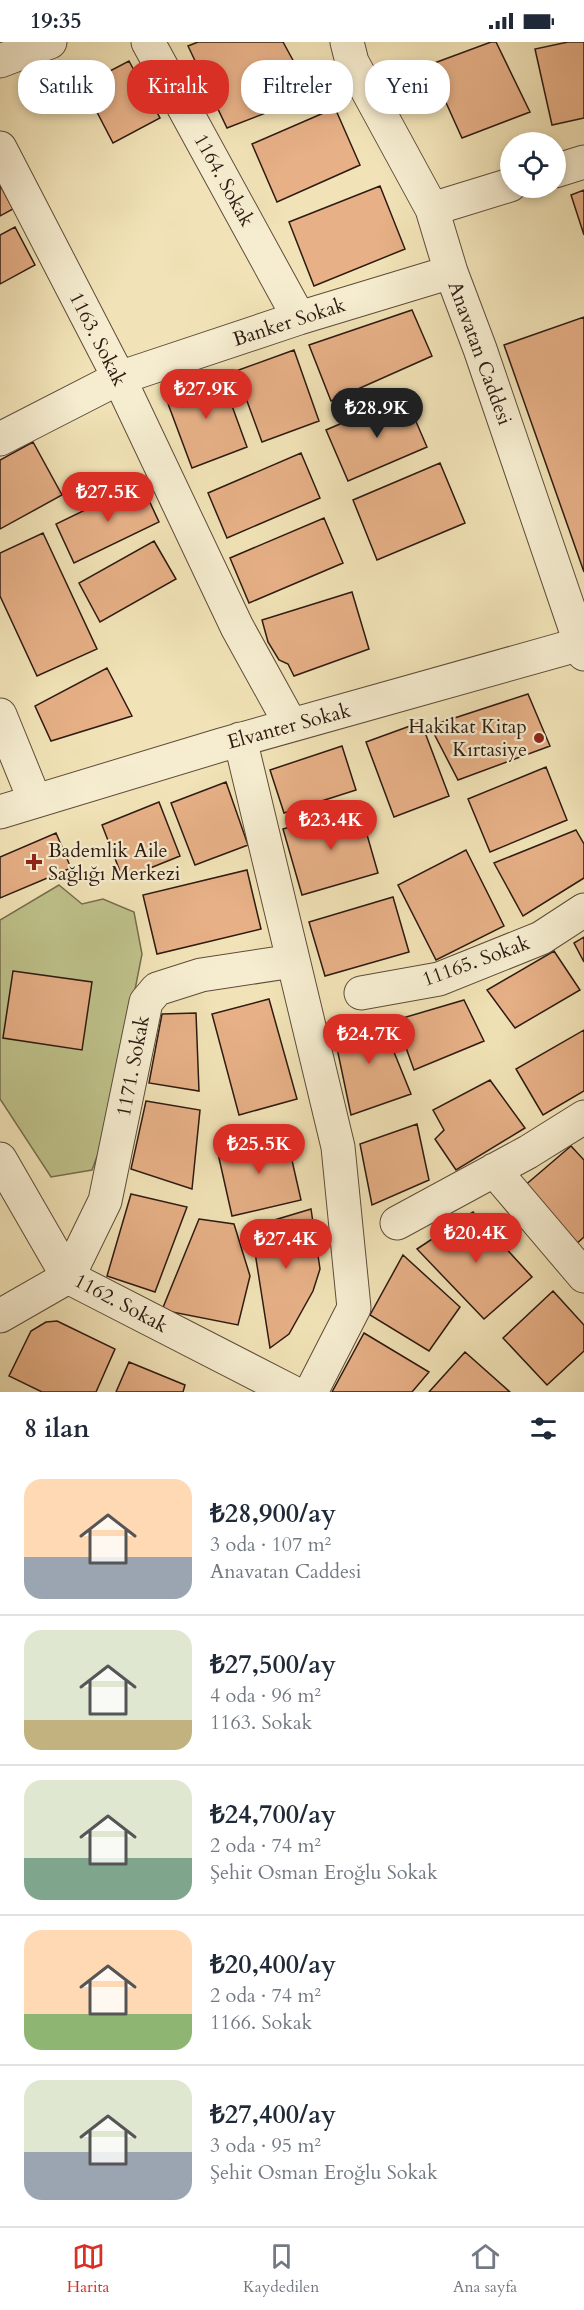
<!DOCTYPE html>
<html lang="tr">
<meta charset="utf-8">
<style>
:root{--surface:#fff;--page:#f6f6f7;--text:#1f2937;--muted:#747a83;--line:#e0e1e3;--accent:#d93025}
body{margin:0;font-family:Cardo,serif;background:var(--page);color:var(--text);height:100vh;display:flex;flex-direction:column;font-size:22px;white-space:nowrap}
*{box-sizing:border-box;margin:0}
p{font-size:20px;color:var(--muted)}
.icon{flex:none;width:33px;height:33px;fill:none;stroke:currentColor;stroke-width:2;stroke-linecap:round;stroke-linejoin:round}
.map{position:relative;height:1350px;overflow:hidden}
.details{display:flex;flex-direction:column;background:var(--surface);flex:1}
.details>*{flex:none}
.banner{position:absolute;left:18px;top:18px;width:549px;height:54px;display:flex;gap:12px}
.controls{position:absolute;left:500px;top:90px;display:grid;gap:12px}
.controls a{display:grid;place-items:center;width:66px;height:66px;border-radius:50%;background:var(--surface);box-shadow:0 3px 9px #0003;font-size:30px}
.price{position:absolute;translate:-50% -51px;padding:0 14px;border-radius:21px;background:var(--accent);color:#fff;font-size:20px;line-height:39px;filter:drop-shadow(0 2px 3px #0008)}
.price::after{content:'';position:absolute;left:50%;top:36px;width:18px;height:14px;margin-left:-9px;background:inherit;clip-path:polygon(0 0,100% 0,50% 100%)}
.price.selected{background:#222;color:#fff}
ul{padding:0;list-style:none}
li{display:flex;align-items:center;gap:18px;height:150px;padding:0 24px}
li+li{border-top:2px solid var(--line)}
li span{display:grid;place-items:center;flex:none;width:168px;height:120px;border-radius:18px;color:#555}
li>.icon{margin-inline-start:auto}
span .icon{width:72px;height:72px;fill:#fffc;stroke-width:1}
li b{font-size:26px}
h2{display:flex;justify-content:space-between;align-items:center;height:72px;padding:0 24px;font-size:26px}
.tag{padding:0 21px;border-radius:24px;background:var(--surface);box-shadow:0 3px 9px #0003;font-size:21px;line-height:54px}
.tag.selected{background:var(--accent);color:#fff}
.status{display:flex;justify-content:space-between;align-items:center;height:42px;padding:0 30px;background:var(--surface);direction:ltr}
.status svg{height:16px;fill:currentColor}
.tabs{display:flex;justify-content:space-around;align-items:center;height:84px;border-top:2px solid var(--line);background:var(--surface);font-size:16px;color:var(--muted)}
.tabs a{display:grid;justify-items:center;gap:3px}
.tabs .selected{color:var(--accent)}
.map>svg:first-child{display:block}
</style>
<div class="status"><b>19:35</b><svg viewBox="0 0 49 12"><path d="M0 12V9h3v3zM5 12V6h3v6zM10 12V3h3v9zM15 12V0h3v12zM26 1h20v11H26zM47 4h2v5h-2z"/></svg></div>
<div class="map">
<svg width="584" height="1350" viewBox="0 0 584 1350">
<rect width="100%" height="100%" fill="#f1e3b7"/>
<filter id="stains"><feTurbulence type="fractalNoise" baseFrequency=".00333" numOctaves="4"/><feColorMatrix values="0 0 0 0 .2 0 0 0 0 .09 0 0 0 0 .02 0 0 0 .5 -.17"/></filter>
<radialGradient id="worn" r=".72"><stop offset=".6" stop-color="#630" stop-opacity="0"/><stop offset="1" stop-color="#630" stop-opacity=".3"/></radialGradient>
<path fill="#bfc28b" stroke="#766e4e" stroke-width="1.5" d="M59,843L82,862L103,857L134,870L142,912L108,1085L92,1128L51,1135L0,1057V878Z"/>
<path fill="#e7b087" stroke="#2d1a11" stroke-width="1.5" d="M198,0H283L312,53L227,86L188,4Z
M491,0H496L530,70L462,96L429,23Z
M568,0H584V76L552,83L535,7Z
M129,19L160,76L113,101L83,43Z
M335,66L360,123L277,160L252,102Z
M0,143L13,167L0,174Z
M380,144L405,207L314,244L289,180Z
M584,148V193L571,153Z
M15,185L35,223L0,242V193Z
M412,268L432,314L331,359L309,303Z
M584,275V530L504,303Z
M294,308L319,379L262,400L236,329Z
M220,331L247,405L192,426L164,351Z
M405,354L427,405L348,439L326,388Z
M33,400L62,453L0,487V418Z
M301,411L320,456L227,496L208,451Z
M440,421L465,481L377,518L353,458Z
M141,441L159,480L74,521L56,482Z
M324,476L343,521L249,561L230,516Z
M43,491L97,607L37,634L0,554V511Z
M154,499L176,537L100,580L79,541Z
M352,550L369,607L294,634L288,622L279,618L268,600L262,578Z
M107,626L132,674L51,699L35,664Z
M528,652L550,704L458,738L430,684Z
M421,680L449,754L394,775L366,700Z
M342,704L356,748L284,771L270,728Z
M546,725L567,778L490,810L468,757Z
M226,740L248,803L195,823L171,761Z
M159,760L180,814L123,837L102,783Z
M359,765L378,831L302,853L283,787Z
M576,788L584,802V836L523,874L494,821Z
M56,791L71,826L0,856V815Z
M466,808L504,884L436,918L398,843Z
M247,828L261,887L157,912L143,853Z
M393,855L409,910L325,934L309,880Z
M584,895V920L574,901Z
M554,909L580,948L515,986L487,948Z
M13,929L92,940L82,1008L3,996Z
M269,957L297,1057L239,1073L212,972Z
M464,958L484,999L414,1028L396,978Z
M196,971L199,1049L149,1041L162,972Z
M379,973L411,1052L351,1073L333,987Z
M584,988V1049L543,1073L516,1027Z
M490,1038L525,1086L456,1128L435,1097L444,1088L433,1068Z
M146,1059L200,1068L192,1147L131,1127Z
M417,1082L429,1138L372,1163L360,1102Z
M286,1092L301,1158L232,1174L217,1107Z
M571,1104L584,1118V1195L574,1204L523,1145Z
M131,1152L187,1165L155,1250L107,1234Z
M311,1167L320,1227L313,1249L289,1292L270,1306L251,1185Z
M473,1170L532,1235L484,1277L417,1207Z
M199,1177L234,1182L250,1234L238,1283L162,1268Z
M403,1213L460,1265L429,1309L370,1273Z
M553,1249L584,1283V1309L547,1343L503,1296Z
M57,1279L115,1307L96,1350H42L9,1334L31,1289L46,1280Z
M364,1291L429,1330L412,1350H332Z
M465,1310L510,1350H429Z
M129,1320L185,1343L183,1350H116Z"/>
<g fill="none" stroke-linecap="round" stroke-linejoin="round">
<defs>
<path id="minor" d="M148,0L299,276
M347,0L352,20L432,167L451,230L480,307L584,612
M0,19L50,0
M0,106L119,336L237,585L291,683
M555,129L584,120
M432,167L510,143
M0,397L119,336L299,276L451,230
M0,673L35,759
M240,697L338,1105L354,1266L311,1350
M0,770L221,703L584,601
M361,951L439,937L541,896L584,868
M0,1117L68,1235L292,1350
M494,1128L584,1234
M397,1181L528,1110L584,1075
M68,1235L105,1159L146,960L157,947L201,933L293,919
M0,1274L68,1235"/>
</defs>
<use href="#minor" stroke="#5e4c3a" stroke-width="35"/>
<use href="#minor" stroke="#f6edd0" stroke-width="33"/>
</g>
<g fill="#8f2418" stroke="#f6edd0" stroke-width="2">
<circle cx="539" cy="696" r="6"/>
<path d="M31 811h6v6h6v6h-6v6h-6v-6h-6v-6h6z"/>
</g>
<g text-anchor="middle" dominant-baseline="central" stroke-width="4.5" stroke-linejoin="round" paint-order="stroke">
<g font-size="20" fill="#2d1a11" stroke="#f6edd0">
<text transform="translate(224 138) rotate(61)">1164. Sokak</text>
<text transform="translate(289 280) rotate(-18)">Banker Sokak</text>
<text transform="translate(98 297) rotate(63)">1163. Sokak</text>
<text transform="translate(480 311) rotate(70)">Anavatan Caddesi</text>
<text transform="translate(289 684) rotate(-15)">Elvanter Sokak</text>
<text transform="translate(476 919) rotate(-20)">11165. Sokak</text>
<text transform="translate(133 1024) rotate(-79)">1171. Sokak</text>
<text transform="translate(121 1261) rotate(28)">1162. Sokak</text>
</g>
<g font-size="20" fill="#2d1a11" stroke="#f6edd0" text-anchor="end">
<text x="527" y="684">Hakikat Kitap<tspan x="527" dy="23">Kırtasiye</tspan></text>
<text x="48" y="808" text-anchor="start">Bademlik Aile<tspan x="48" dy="23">Sağlığı Merkezi</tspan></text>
</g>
</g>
<rect width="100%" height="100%" filter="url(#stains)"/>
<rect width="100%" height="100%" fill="url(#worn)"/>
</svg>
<div class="controls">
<a><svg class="icon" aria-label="locate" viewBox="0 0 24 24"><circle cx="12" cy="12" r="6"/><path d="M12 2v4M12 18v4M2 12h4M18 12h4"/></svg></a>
</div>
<b class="price" style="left:206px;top:378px">₺27.9K</b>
<b class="price selected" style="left:377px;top:397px">₺28.9K</b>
<b class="price" style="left:108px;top:481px">₺27.5K</b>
<b class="price" style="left:331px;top:809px">₺23.4K</b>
<b class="price" style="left:369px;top:1023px">₺24.7K</b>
<b class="price" style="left:259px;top:1133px">₺25.5K</b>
<b class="price" style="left:476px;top:1222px">₺20.4K</b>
<b class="price" style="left:286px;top:1228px">₺27.4K</b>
<div class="banner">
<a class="tag">Satılık</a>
<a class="tag selected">Kiralık</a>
<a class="tag">Filtreler</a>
<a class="tag">Yeni</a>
</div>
</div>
<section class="details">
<h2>8 ilan<svg class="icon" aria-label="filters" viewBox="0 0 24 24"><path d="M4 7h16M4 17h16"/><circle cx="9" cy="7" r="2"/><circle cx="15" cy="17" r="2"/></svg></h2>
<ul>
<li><span style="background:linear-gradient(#ffd9b3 65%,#9aa5b1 0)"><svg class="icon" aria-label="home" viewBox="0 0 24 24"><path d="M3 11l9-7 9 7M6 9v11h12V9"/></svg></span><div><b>₺28,900/ay</b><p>3 oda · 107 m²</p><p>Anavatan Caddesi</p></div></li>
<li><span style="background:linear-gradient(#dfe7d0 75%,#c2b280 0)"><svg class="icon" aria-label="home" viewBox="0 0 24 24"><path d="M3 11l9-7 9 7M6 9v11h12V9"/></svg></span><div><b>₺27,500/ay</b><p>4 oda · 96 m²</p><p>1163. Sokak</p></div></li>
<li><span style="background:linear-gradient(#dfe7d0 65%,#7fa58c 0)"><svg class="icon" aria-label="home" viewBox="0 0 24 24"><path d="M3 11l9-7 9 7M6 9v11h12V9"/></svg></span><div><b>₺24,700/ay</b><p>2 oda · 74 m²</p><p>Şehit Osman Eroğlu Sokak</p></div></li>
<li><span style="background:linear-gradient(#ffd9b3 70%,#8fb573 0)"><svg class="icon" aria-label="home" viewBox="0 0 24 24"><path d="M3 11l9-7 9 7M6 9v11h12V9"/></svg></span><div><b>₺20,400/ay</b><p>2 oda · 74 m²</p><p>1166. Sokak</p></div></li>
<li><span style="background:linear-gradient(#dfe7d0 60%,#9aa5b1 0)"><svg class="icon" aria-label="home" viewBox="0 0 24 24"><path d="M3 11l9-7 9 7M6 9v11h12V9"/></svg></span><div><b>₺27,400/ay</b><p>3 oda · 95 m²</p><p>Şehit Osman Eroğlu Sokak</p></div></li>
</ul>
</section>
<nav class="tabs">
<a class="selected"><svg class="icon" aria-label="map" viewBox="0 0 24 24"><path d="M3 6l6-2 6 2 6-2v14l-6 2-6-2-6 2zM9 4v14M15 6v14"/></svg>Harita</a>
<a><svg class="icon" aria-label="saved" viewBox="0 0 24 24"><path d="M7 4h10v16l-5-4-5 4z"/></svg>Kaydedilen</a>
<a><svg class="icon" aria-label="home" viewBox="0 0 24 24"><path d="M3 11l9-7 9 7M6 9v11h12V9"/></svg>Ana sayfa</a>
</nav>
